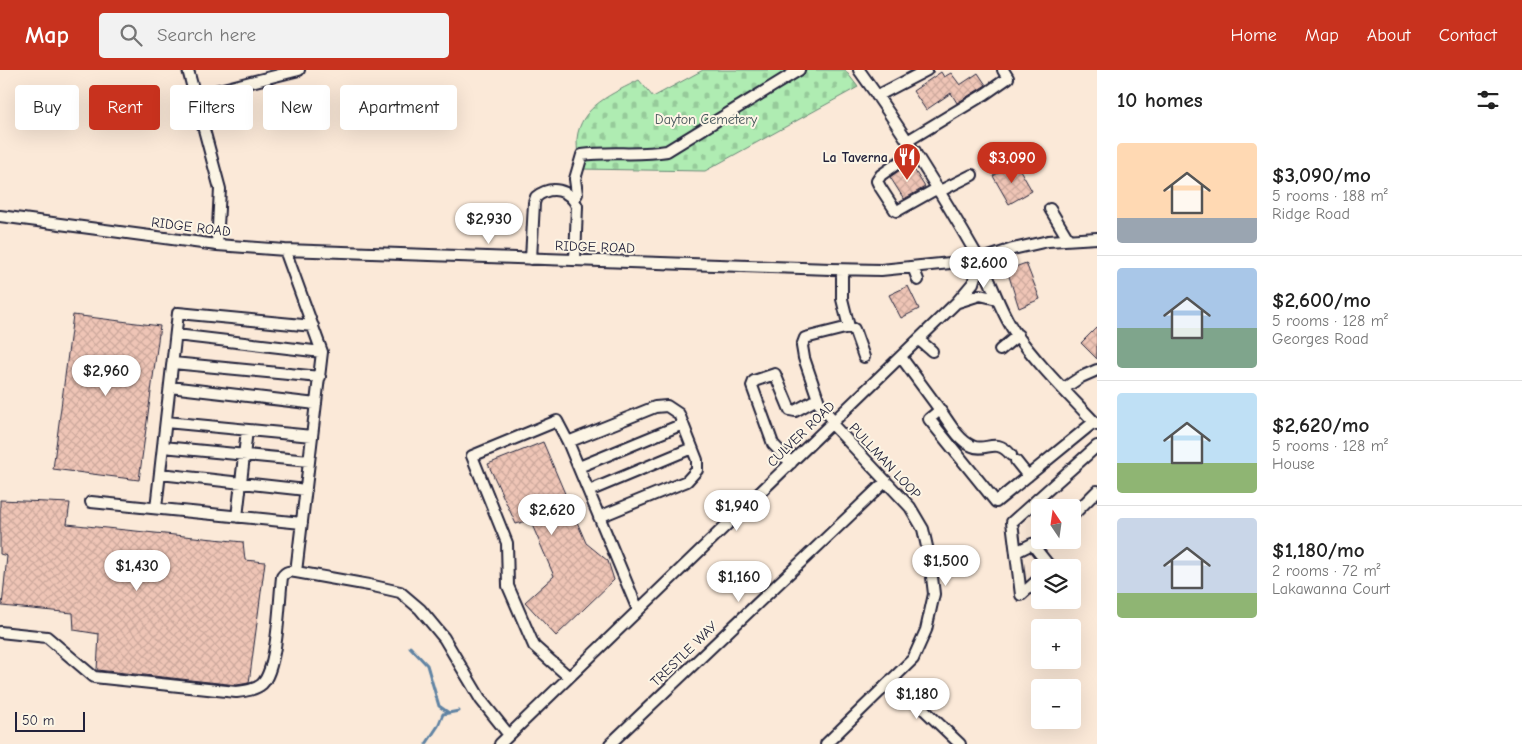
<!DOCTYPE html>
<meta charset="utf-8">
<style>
:root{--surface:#fff;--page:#f2f2f2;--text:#222;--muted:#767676;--line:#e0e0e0;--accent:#c8321e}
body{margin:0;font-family:"Comic Neue",sans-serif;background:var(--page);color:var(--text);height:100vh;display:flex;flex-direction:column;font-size:19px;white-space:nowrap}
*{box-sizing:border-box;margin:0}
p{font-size:16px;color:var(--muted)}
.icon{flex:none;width:28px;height:28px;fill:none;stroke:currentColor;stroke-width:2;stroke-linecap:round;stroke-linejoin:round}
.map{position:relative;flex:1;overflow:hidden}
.details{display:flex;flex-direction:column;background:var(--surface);width:425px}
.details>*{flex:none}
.top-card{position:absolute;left:15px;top:15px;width:475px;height:45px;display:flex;gap:10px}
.needle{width:32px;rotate:347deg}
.buttons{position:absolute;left:1031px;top:429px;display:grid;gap:10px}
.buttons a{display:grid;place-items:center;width:50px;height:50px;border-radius:5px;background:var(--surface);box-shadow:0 5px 20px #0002;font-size:25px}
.scale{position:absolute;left:15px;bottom:12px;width:70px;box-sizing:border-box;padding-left:5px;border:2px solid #22223b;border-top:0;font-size:14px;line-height:18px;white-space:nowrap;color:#22223b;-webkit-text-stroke:4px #fcf5e5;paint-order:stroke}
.price{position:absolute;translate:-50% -42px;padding:0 11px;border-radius:18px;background:#fff;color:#222;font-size:16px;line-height:32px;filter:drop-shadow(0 1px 2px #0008)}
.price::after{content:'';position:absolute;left:50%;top:30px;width:15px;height:11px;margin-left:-8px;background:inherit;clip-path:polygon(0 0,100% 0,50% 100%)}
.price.selected{background:var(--accent);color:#fff}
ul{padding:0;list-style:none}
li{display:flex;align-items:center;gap:15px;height:125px;padding:0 20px}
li+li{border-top:1px solid var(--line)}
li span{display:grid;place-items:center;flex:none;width:140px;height:100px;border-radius:5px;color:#555}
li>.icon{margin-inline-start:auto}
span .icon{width:60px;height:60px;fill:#fffc;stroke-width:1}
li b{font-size:21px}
h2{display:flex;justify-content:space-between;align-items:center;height:60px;padding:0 20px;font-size:21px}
.chip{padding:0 18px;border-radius:5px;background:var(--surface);box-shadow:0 5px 20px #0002;font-size:18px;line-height:45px}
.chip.selected{background:var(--accent);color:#fff}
header{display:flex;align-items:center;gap:30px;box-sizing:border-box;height:70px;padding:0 25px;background:var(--accent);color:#fff}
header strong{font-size:24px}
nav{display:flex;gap:28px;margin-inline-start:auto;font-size:18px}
.search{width:350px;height:45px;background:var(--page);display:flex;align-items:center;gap:12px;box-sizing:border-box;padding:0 18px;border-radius:5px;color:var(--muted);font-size:19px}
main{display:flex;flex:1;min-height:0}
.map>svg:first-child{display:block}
</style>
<header>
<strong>Map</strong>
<div class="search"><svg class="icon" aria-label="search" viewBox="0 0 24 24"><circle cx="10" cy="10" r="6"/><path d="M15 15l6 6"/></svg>Search here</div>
<nav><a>Home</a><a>Map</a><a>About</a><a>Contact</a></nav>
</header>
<main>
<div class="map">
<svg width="1097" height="674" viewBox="0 0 1097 674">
<defs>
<pattern id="cemetery-stones" width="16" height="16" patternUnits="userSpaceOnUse" patternTransform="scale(1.25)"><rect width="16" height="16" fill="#afecb2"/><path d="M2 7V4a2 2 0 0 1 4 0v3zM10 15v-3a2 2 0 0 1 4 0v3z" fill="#96ca9a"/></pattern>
<pattern id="building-cross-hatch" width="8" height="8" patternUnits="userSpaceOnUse" patternTransform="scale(1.25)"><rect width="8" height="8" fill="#efc5b6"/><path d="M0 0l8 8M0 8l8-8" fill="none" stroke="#cda99d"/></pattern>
</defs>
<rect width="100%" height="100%" fill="#fbe9d8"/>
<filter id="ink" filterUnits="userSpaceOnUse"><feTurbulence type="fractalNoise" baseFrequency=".02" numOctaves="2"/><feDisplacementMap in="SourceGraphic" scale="10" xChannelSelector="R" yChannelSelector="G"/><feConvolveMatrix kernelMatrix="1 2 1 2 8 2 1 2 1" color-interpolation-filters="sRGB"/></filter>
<g filter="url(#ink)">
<path fill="url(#cemetery-stones)" stroke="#688776" d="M703,0H845L858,17L705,101L579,99C578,89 577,79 577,69C580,36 614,23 639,10L653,27Z"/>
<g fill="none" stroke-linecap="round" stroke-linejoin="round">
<path stroke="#6083a3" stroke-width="3" d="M410,577L427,595L439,636L449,643
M426,674L438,656L443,644L459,641"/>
</g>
<path fill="url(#building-cross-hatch)" stroke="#22223b" d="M941,2L944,7L951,3L960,15L978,3L986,15L957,33L951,23L926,40L913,21Z
M910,93L925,117L904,129L890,107Z
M1016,93L1032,121L1009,134L993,106Z
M1026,193L1040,229L1019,238L1007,200Z
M908,216L919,239L901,248L889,225Z
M73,245L160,256L139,410L53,399Z
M1097,257V289L1081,273Z
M543,372L586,473L608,491L614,510L556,566L525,532L554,506L530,450L516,454L488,394Z
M0,430L70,433L67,454L243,472L245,490L265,492L249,613L237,615L97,600L99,564L74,560L73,543L2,536L7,486L0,484Z"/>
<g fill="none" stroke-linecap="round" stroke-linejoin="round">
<defs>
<path id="minor" d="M188,0L220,119L217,175
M859,0C903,61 942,124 979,189C992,212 999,239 1014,261C1038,295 1069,325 1097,355
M195,26L299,0
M877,26L927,0
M909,70L985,24L1008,8L1003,0
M915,81L881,105L877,111L880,117L895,140L897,141L938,118
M940,121L972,105
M574,129L577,124L575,109L582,85C610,81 639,86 667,81L799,0
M1050,139L1068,169
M0,146L217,175L285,180L831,199L881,200L980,190L1013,179L1048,171L1097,168
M285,180L322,282L296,502
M531,189L534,133L536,127C551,115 569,119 577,136L575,190
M913,197L918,210
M842,200V229L849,257
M958,232L980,225L997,229
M176,265L322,282
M919,270L932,281
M1000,280L1018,265
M901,287L940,340L929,349L996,432L1094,352
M173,293L320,307
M170,317L316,334
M1063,319L1081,307L1097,300
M940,340C949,352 958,370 972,376C986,383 995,366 1011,385
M834,351L820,335L804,288L802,276L805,268L849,257L854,259L864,287
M166,352L312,366
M568,372L655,337L667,336L679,344L697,390V400L687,411L599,447
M163,377L309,391
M1016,391L1028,406
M791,393L773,374L752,316L754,311L775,304L790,340L795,341L817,329
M579,397L683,354
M160,404L306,420
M589,421L692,378
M91,432L302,453
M156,438L178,243L313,256
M1072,446L1097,421
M237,447L247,360
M1067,470L1070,472
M1016,482L1032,474L1051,498
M1040,508L1021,525L1012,452L1097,376
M0,562L47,567L94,607L236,622C245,621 255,620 262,614C278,598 279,531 282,507C286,501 290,501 296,502L369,515L400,522L420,539L444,568L481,630L509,665
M569,607L534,576L508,516L507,473L472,386L557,351L568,372L638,540
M892,609L960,674
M500,674L957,232L973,213L980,190
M610,674L886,411
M826,674L913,589L926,560L934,524L930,490L923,459L910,437L832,354"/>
</defs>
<use href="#minor" stroke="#22223b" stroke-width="14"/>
<use href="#minor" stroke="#fcf5e5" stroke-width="10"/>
</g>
</g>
<defs>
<symbol id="restaurant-pin" viewBox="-11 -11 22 30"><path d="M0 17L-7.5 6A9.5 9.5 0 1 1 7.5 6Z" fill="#c8321e" stroke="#fcf5e5"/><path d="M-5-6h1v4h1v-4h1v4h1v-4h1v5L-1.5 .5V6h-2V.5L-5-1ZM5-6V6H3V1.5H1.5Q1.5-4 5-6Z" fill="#fff"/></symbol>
</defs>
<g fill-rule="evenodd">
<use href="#restaurant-pin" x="891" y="71" width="32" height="43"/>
</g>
<g text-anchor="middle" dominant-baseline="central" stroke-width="4" stroke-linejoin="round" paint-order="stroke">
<g font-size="14" fill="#455459" stroke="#fcf5e5">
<text x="706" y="49">Dayton Cemetery</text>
</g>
<g font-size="14" font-weight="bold" fill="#22223b" stroke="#fcf5e5" text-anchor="end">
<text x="888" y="87">La Taverna</text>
</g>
<g font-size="14" fill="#22223b" stroke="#fcf5e5">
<text transform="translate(191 157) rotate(7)">RIDGE ROAD</text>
<text transform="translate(595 177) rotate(2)">RIDGE ROAD</text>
<text transform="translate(801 364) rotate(-44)">CULVER ROAD</text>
<text transform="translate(885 391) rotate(47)">PULLMAN LOOP</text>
<text transform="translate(684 584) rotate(-44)">TRESTLE WAY</text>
</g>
</g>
</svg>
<div class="buttons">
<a><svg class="needle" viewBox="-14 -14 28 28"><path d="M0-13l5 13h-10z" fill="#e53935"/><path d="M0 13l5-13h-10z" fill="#767676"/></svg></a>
<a><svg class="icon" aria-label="layers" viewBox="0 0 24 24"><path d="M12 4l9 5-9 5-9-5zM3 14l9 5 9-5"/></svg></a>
<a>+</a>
<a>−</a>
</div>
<div class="scale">50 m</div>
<b class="price selected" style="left:1012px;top:114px">$3,090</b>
<b class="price" style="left:489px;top:175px">$2,930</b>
<b class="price" style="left:984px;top:219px">$2,600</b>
<b class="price" style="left:106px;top:327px">$2,960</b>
<b class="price" style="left:737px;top:462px">$1,940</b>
<b class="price" style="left:552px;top:466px">$2,620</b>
<b class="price" style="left:946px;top:517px">$1,500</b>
<b class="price" style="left:137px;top:522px">$1,430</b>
<b class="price" style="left:739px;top:533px">$1,160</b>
<b class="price" style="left:917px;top:650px">$1,180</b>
<div class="top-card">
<a class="chip">Buy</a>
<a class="chip selected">Rent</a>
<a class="chip">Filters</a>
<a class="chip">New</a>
<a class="chip">Apartment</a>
</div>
</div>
<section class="details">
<h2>10 homes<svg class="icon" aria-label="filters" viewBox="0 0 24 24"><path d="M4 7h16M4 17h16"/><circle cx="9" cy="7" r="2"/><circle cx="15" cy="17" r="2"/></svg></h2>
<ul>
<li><span style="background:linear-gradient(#ffd9b3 75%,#9aa5b1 0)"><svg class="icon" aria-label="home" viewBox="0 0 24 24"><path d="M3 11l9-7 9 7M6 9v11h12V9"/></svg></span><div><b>$3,090/mo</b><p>5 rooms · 188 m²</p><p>Ridge Road</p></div></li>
<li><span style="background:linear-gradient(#a9c7e8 60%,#7fa58c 0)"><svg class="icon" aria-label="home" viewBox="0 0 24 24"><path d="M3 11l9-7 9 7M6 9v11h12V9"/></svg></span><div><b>$2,600/mo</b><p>5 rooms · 128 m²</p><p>Georges Road</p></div></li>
<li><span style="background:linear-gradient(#bfe0f5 70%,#8fb573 0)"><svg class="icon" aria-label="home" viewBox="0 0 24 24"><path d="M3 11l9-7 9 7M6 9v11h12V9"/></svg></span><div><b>$2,620/mo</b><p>5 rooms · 128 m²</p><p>House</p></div></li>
<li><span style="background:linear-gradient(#c9d6e8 75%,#8fb573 0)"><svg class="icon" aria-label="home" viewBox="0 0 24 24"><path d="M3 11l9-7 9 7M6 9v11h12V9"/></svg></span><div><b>$1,180/mo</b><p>2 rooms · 72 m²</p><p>Lakawanna Court</p></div></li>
</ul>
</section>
</main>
